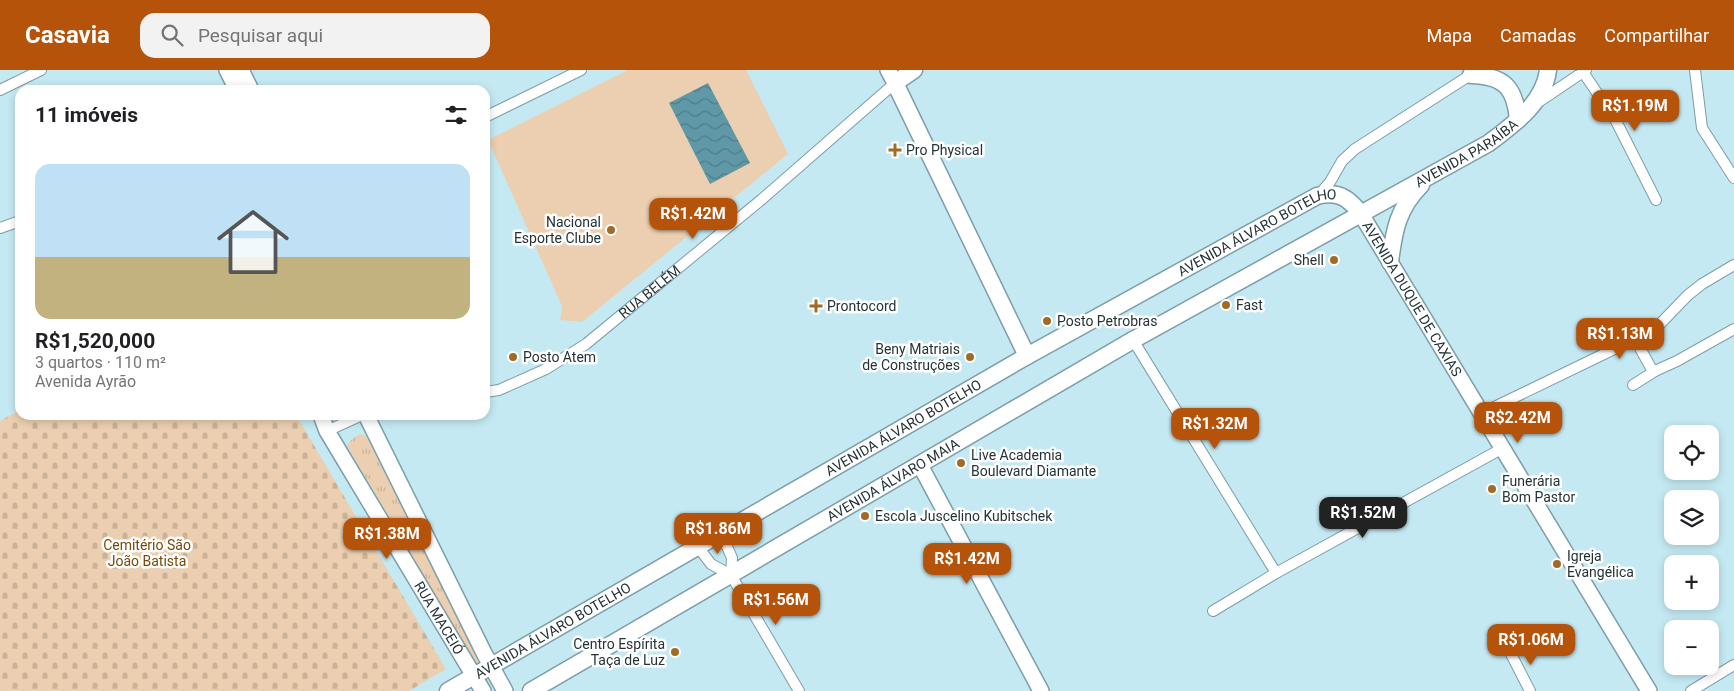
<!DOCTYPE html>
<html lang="pt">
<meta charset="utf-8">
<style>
:root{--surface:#fff;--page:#f2f2f2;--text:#202124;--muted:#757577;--accent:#b45309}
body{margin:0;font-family:Roboto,sans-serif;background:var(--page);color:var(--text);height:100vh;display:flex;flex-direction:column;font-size:19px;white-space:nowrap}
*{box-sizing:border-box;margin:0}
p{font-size:16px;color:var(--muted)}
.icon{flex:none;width:28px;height:28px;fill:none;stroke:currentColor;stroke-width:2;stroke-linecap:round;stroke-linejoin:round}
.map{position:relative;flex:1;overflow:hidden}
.panel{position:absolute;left:15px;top:15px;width:475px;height:335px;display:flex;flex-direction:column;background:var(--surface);border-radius:15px;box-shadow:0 2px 8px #0003}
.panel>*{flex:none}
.controls{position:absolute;left:1664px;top:355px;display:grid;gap:10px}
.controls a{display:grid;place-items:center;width:55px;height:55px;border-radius:10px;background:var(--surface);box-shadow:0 2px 8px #0003;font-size:25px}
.price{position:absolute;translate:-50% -42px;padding:0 11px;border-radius:10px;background:var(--accent);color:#fff;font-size:16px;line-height:32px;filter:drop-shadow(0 1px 2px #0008)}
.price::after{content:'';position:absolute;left:50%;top:30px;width:15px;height:11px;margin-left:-8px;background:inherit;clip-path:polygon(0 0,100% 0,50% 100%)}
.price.on{background:#222;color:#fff}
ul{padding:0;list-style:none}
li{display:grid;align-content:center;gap:10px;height:265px;padding:0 20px}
li span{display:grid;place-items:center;height:155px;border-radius:15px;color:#555}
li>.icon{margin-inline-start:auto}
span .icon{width:90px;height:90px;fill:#fffc;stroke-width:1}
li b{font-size:21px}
h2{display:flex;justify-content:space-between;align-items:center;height:60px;padding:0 20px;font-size:21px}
header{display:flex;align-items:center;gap:30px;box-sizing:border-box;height:70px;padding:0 25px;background:var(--accent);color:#fff}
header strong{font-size:24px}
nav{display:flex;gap:28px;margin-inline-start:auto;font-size:18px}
.search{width:350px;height:45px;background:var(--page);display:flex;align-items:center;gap:12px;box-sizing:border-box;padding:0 18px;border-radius:15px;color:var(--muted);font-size:19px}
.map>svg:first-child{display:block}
</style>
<header>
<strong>Casavia</strong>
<div class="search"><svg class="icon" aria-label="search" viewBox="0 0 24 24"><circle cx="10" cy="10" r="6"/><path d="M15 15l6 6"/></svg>Pesquisar aqui</div>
<nav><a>Mapa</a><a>Camadas</a><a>Compartilhar</a></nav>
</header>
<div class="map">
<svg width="1734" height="621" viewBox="0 0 1734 621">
<defs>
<pattern id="grass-tufts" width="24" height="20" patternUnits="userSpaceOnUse" patternTransform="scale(1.25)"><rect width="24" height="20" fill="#eccfb0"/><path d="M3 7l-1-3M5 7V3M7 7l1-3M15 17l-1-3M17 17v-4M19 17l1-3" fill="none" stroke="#cab298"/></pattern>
<pattern id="cemetery-stones" width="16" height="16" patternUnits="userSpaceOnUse" patternTransform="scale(1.25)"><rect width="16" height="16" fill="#eccfb0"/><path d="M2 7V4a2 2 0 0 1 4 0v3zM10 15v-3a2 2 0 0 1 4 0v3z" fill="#cab298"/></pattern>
<pattern id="water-waves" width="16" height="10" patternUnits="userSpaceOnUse" patternTransform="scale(1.25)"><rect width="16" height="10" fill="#5f98a7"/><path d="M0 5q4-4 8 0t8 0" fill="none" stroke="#4e7d89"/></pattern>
</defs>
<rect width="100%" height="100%" fill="#c5e9f3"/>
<path fill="url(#grass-tufts)" d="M360,364L366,366L483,594L478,597L347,376L351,370Z"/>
<path fill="url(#cemetery-stones)" d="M20,340V345H296L446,599L409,621H0V351Z"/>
<path fill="#eccfb0" d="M628,0H746L788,84L582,252L560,250L562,236L488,70Z"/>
<path fill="url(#water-waves)" d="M708,13L750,93L710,114L669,33Z"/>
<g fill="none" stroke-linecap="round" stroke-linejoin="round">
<defs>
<g id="street">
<path d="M1586,0L1583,2L1616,51L1656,130"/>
<path d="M1695,0L1702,58L1734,108"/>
<path d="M0,20L41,0"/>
<path d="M1537,33L1583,2L1582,0"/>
<path d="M485,47L581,0"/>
<path d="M1318,126L1330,112L1342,91L1355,79L1475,2"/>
<path d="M0,158L20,151"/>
<path d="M1635,269L1651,298L1655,301L1677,291L1734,259"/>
<path d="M1133,270L1276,503"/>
<path d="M1633,315L1655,301"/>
<path id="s1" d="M485,322L499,320L546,299L586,274L761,130L895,13"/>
<path d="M1482,343L1635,269L1660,254L1688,225L1702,214L1734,195"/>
<path d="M327,361L362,345"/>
<path d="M721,463L732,488L731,505"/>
<path d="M698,477L711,494L731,505L799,621"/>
<path d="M1213,541L1276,503L1503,378"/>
<path d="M1510,582L1530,621"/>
<path d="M1691,621L1734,595"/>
</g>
<g id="secondary">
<path d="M227,0L237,20"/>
<path d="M241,0L251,20"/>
<path d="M888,0L895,13"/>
<path id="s2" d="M1361,144L1649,621"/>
<path id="s3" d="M321,345L327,361L483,621"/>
<path d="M366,345L484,583L505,621"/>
<path d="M920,395L1041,621"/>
</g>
<g id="primary">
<path d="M914,0L895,13L1027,286"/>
<path d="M1471,5C1504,6 1515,17 1518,50"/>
<path d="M1390,192C1394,160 1398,138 1421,115"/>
<path id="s4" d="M448,621L1027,286L1317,126C1338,121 1348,127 1361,144"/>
<path id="s5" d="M531,621L1133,270L1489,73C1514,54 1544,33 1548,0"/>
</g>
</defs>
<use href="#street" stroke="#7c9ea7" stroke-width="12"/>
<use href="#secondary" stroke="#7c9ea7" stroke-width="18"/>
<use href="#primary" stroke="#7c9ea7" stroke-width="19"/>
<use href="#street" stroke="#fff" stroke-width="10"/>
<use href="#secondary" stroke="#fff" stroke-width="15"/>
<use href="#primary" stroke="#fff" stroke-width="16"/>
</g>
<g fill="#a06b24" stroke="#fff" stroke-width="2">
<path d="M892.5 72.5h5v5h5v5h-5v5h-5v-5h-5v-5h5z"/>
<circle cx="611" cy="160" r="5"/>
<circle cx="1334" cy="190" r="5"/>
<circle cx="1226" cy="235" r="5"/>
<path d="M813.5 228.5h5v5h5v5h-5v5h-5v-5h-5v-5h5z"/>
<circle cx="1047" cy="251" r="5"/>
<circle cx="513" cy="287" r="5"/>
<circle cx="970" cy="287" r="5"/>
<circle cx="961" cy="393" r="5"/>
<circle cx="1492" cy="419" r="5"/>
<circle cx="865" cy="446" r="5"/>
<circle cx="1557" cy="494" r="5"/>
<circle cx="675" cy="582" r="5"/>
</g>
<g text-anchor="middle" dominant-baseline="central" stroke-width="5" stroke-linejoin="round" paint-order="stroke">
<g font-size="14" fill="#243336" stroke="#fff" text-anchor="start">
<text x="906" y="80">Pro Physical</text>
<text x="601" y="152" text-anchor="end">Nacional<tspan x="601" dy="16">Esporte Clube</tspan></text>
<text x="1324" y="190" text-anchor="end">Shell</text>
<text x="1236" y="235">Fast</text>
<text x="827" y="236">Prontocord</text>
<text x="1057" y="251">Posto Petrobras</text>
<text x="960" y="279" text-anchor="end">Beny Matriais<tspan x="960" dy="16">de Construções</tspan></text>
<text x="523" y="287">Posto Atem</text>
<text x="971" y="385">Live Academia<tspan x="971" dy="16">Boulevard Diamante</tspan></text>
<text x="1502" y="411">Funerária<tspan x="1502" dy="16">Bom Pastor</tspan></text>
<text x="875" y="446">Escola Juscelino Kubitschek</text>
<text x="1567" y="486">Igreja<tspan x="1567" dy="16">Evangélica</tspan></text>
<text x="665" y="574" text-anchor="end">Centro Espírita<tspan x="665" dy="16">Taça de Luz</tspan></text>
</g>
<g font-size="14" fill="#243336" stroke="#fff">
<text stroke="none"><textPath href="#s5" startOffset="1079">AVENIDA PARAÍBA</textPath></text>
<text stroke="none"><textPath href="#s4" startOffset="931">AVENIDA ÁLVARO BOTELHO</textPath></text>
<text stroke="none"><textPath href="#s1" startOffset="195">RUA BELÉM</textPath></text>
<text stroke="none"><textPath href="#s2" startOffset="99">AVENIDA DUQUE DE CAXIAS</textPath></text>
<text stroke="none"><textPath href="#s4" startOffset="526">AVENIDA ÁLVARO BOTELHO</textPath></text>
<text stroke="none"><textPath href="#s5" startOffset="419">AVENIDA ÁLVARO MAIA</textPath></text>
<text stroke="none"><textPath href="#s3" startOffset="235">RUA MACEIÓ</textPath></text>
<text stroke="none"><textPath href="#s4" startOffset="121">AVENIDA ÁLVARO BOTELHO</textPath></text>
</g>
<g font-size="14" fill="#774b08" stroke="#fff">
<text x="147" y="475">Cemitério São<tspan x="147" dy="16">João Batista</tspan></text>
</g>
</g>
</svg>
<div class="controls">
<a><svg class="icon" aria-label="locate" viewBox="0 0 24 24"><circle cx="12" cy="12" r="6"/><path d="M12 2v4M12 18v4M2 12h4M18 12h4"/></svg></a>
<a><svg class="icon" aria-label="layers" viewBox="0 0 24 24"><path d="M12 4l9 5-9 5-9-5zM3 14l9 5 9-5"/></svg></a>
<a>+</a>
<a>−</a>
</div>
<b class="price" style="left:1635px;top:62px">R$1.19M</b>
<b class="price" style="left:693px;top:170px">R$1.42M</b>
<b class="price" style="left:1620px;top:290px">R$1.13M</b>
<b class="price" style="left:1518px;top:374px">R$2.42M</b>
<b class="price" style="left:1215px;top:380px">R$1.32M</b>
<b class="price on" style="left:1363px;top:469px">R$1.52M</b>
<b class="price" style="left:718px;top:485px">R$1.86M</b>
<b class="price" style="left:387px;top:490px">R$1.38M</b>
<b class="price" style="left:967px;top:515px">R$1.42M</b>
<b class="price" style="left:776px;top:556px">R$1.56M</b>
<b class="price" style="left:1531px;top:596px">R$1.06M</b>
<section class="panel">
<h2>11 imóveis<svg class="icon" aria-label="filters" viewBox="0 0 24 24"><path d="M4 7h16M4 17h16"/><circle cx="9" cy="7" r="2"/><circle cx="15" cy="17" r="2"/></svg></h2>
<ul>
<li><span style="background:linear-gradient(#bfe0f5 60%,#c2b280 0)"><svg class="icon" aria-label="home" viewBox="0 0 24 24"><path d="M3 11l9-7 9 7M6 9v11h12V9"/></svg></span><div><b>R$1,520,000</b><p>3 quartos · 110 m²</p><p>Avenida Ayrão</p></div></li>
</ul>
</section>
</div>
